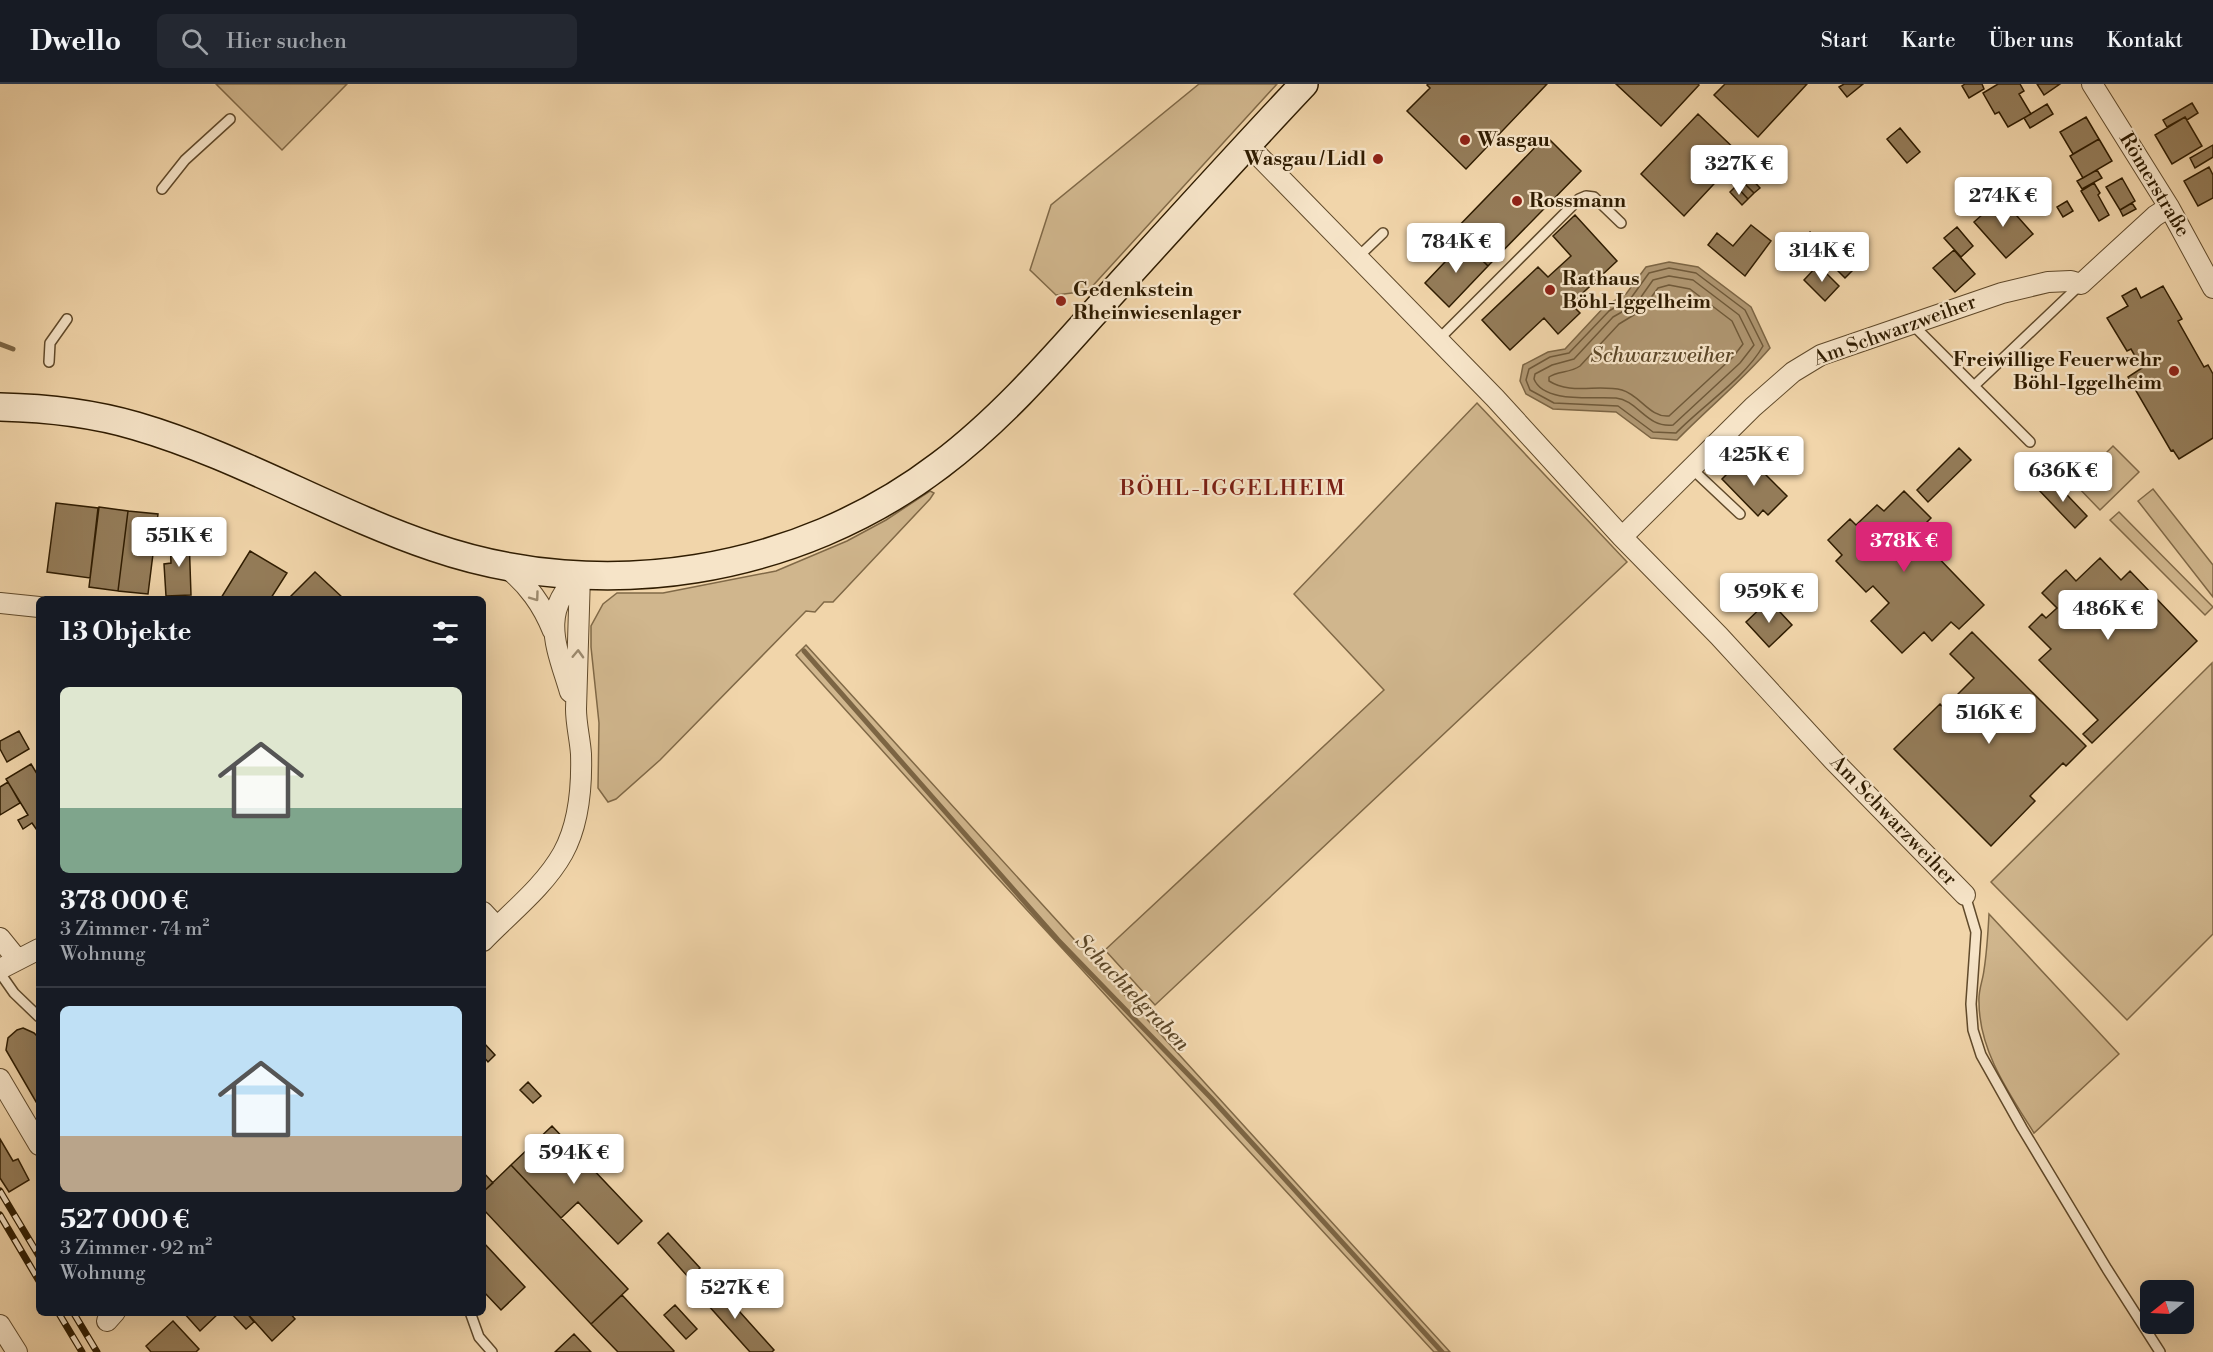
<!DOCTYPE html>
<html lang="de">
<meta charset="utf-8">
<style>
:root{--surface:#171b24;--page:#242831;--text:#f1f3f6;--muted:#9ea1a6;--line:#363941;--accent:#db2777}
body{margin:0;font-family:"Libre Bodoni",serif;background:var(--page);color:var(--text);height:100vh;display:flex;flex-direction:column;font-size:22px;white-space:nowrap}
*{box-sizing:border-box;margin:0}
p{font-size:20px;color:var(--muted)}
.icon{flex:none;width:33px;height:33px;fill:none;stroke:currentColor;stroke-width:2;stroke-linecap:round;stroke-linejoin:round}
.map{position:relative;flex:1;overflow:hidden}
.side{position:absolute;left:36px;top:512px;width:450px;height:720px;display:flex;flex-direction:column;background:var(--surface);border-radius:9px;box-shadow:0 6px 24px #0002}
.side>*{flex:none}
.needle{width:39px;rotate:252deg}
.controls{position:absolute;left:2140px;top:1196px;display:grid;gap:12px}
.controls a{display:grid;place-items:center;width:54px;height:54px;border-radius:9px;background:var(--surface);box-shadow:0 6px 24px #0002;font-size:30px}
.price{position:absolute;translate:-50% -51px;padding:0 14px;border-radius:6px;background:#fff;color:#222;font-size:20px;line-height:39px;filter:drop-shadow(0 2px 3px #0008)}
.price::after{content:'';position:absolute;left:50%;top:36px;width:18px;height:14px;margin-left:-9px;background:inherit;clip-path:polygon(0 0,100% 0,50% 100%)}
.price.on{background:var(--accent);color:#fff}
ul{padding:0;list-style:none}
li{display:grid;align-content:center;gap:12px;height:318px;padding:0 24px}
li+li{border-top:2px solid var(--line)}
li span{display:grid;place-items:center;height:186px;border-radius:9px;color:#555}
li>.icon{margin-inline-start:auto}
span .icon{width:108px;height:108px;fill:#fffc;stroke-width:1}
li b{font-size:26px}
h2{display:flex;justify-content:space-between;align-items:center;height:72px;padding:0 24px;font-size:26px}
header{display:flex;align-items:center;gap:36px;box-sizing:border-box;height:84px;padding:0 30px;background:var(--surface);border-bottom:2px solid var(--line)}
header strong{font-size:28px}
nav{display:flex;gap:33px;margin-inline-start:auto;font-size:21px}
.search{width:420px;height:54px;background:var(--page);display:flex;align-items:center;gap:15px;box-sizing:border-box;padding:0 21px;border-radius:9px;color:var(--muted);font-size:22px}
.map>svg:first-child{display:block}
</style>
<header>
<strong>Dwello</strong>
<div class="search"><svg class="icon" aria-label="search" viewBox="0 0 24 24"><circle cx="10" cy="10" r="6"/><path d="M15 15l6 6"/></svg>Hier suchen</div>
<nav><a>Start</a><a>Karte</a><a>Über uns</a><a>Kontakt</a></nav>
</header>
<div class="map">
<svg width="2213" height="1268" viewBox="0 0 2213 1268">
<rect width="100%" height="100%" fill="#f1d5aa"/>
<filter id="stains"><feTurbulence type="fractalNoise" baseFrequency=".00333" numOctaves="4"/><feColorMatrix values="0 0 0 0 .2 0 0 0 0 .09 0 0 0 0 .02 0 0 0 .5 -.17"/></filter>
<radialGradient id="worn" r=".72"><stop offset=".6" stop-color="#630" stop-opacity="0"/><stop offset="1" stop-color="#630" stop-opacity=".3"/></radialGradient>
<path fill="#d0b68d" stroke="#806947" stroke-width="1.5" d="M216,0H347L282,66Z
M1199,0H1277L1088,207L1056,211L1030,186L1051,121Z
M1477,319L1627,478L1155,921L1105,866L1384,606L1294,510Z
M2113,362L2139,388L2100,426L2075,400Z
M2153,405L2213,481V513L2138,417Z
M930,407L934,409L930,415L833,518H824L815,528L806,527L660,676L616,715L608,718L598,704L599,639L591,563V542L603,520L617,509H663L776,487L847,457L886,436Z
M2119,428L2213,523L2205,531L2110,436Z
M806,561L1450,1268H1434L992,788L796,571Z
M2212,579L2213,850L2127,936L1991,798Z
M1989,830L2119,970L2034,1049C2009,1009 1979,967 1979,918C1978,907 1983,896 1984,886C1987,867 1988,849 1989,830Z"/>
<path fill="#af9671" stroke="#7c6544" stroke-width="1.5" d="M1669,178L1698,183L1751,223L1770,264C1742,297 1708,324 1677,356L1651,354L1616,328L1553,325L1526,310L1520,297L1523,281L1548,268L1565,265L1605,222L1626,210L1646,183Z"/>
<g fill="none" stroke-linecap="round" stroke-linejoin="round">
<path stroke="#6f5939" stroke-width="1.5" d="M1669,184L1696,189L1745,226L1763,262C1745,294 1702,322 1676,349L1653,348L1618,322L1554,319L1530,306L1526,296L1529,285L1550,273L1569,269L1609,227L1631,214L1649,189Z
M1669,192L1693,196L1739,231L1754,261L1740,279L1673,341C1646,344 1638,316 1616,314C1594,312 1544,320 1534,295L1535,290L1552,281L1574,275L1613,233L1636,220L1653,196Z
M1669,201L1690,205L1732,237L1743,260L1733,273L1669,332C1650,334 1640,311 1622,306C1597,300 1571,311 1549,297V293C1558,287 1570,289 1580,282L1619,240L1642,226L1658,204Z"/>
<path stroke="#7c6544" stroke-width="5" d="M0,260L13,265
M804,567L1058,856L1211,1014L1442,1268"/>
</g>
<path fill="#947c59" stroke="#2f1c01" stroke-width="1.5" d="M1428,0H1547L1466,85L1407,27L1430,4L1427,1Z
M1616,0H1698L1699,1L1661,42Z
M1725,0H1807L1758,53L1714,11Z
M1844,0H1863L1847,13L1839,3Z
M1965,0H1982L1984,5L1969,14L1962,2Z
M1998,0H2020L2024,7L2019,10L2031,30L2008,43L1999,28L1995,30L1983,9Z
M2037,0H2060L2044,11Z
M2192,19L2198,29L2187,36L2185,33L2167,43L2163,36Z
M2047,20L2053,30L2030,44L2024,34Z
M1698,30L1741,71L1684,132L1641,90Z
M2086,33L2099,55L2073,70L2060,48Z
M2185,33L2202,62L2172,80L2155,51Z
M1900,44L1920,68L1907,79L1887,55Z
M1546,52L1581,87L1488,182L1453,148Z
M2099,55L2112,77L2083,94L2070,72Z
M2213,61V73L2195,84L2190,74Z
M2209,83L2213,91V114L2198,122L2184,97Z
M2097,86L2102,94L2082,105L2077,97Z
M1748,91L1760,104L1754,109L1742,97Z
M2122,94L2135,117L2120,126L2106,103Z
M1742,97L1754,109L1748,115L1736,102Z
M2094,99L2100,109L2098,111L2109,131L2099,137L2081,107Z
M1736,102L1748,115L1742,121L1730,108Z
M2001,114L2033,150L2006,174L1974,138Z
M2067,117L2073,127L2063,133L2057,123Z
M2132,119L2136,125L2123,132L2120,126Z
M1575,131L1617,177L1571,220L1580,229L1558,250L1544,234L1510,266L1482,236L1538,183L1548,193L1571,172L1553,152Z
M1751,141L1771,157L1745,192L1708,161L1717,149L1733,162Z
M1957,143L1973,162L1961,173L1944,154Z
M1810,148L1820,159L1795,181L1785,171Z
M1464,158L1488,182L1449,223L1425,199Z
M1844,160L1862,177L1845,194L1828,177Z
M1954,166L1975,190L1955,208L1933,184Z
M1818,181L1839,202L1825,217L1804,196Z
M2163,202L2182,235L2178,237L2204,283L2208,281L2213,290V354L2179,375L2173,366L2171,367L2128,293L2142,284L2131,265L2127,267L2107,234L2128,222L2122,212L2136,204L2141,214Z
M1959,364L1971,376L1928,418L1917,406Z
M1746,371L1787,412L1768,431L1763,426L1758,432L1722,395Z
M2051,394L2087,432L2075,444L2038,405Z
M1904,407L1931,434L1921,444L1932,455L1926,461L1984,521L1959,545L1951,538L1932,557L1924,548L1902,569L1871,537L1889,519L1873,502L1866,508L1836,477L1842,471L1828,456L1850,435L1856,441L1877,421L1884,427Z
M56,419L98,424L90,494L47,488Z
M99,423L128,427L118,507L89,503Z
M128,427L158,430L148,510L118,507Z
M216,439V446L198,447V440Z
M189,452L191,511L166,512L164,480L171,479L170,453Z
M216,454V460L200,461V455Z
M250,467L287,489L271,514H221Z
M2100,474L2121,496L2130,487L2197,557L2092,659L2083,650L2098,636L2039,576L2051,565L2029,543L2042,530L2046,534L2057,524L2042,509L2055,496L2066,486L2076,497Z
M315,488L343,514H289Z
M1769,516L1792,541L1769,563L1746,538Z
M1972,548L2086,662L2066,682L2063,679L2030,712L2035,717L1991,762L1894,665L1940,620L1944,624L1974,594L1950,570Z
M19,647L29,665L7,678L0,665V657Z
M31,680L39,693V749L32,739L23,745L18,736L28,731L6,695Z
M8,698L20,719L0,731V703Z
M23,944L34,949L39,954V1023L6,966L8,954L17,946Z
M484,959L495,971L488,978L483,972Z
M528,998L541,1012L533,1019L520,1006Z
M552,1042L642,1137L618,1160L578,1118L561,1134L511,1081Z
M0,1055L13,1077L18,1075L29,1096L9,1108L0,1094Z
M511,1081L628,1205L591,1240L483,1125V1108Z
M483,1088L493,1099L483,1108Z
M668,1149L700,1184L689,1194L658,1159Z
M483,1158L525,1203L501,1226L483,1207Z
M713,1198L774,1266L772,1268H750L699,1211Z
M622,1211L674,1267L673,1268H618L591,1240Z
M675,1221L697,1245L686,1255L664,1231Z
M183,1228H220L200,1247Z
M246,1228L254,1238L246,1245L231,1229Z
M246,1228H289L295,1235L272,1257Z
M173,1237L199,1265L196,1268H151L146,1262Z
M574,1250L591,1268H555Z"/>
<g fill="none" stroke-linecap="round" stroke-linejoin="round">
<defs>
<path id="service" d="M162,105L185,76L230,35
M1358,173L1383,149
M1912,240L2030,358
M1438,256L1579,115L1586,112L1594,113L1621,139
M49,278L50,259L67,235
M1975,301L2081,200
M1691,384L1740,430
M1965,811L1976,848L1971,920L1973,946L1981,971L2022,1044L2107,1185L2160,1268
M0,889L14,909L39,933
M470,1228L479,1253L492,1268"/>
<path id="minor" d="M2092,0L2169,123L2213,204
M1247,60L1495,314L1622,453L1719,552L1833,676L1965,811
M1622,453L1753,323L1793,288L1821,271L2002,209L2048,198L2071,197L2081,200L2155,132L2169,123
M506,483C528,501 542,520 553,547
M0,519L39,523
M570,608C557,564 538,527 580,491
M483,828L497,843
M0,854L17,875
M483,857C510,829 544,803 563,769C579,740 582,703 581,670C580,655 576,640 576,625C577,580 579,536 580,491
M0,885L39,865
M0,995L39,1061
M107,1237L115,1228
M0,1241L17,1268"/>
<path id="secondary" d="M0,323C46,324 92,329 136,342C239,372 332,429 433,463C602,521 797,490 940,381C1001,335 1052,276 1102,220C1169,146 1236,72 1304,0"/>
</defs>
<use href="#service" stroke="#604a2b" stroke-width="12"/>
<use href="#minor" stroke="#604a2b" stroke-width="22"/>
<use href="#secondary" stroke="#2f1c01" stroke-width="30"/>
<use href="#service" stroke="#f6e4c8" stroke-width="9"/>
<use href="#minor" stroke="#f6e4c8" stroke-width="20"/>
<use href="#secondary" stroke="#f6e4c8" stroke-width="27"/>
<defs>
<path id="rail" d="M0,1107L39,1172
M0,1131L39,1197
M58,1228L82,1268
M73,1228L97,1268"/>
</defs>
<use href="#rail" stroke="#2f1c01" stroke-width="7"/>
<use href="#rail" stroke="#f6e4c8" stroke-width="4.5" stroke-dasharray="14" stroke-linecap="butt"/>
</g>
<defs><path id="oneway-chevron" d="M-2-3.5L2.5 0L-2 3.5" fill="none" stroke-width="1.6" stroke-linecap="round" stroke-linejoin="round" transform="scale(1.5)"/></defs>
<g stroke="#9c8a6e">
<use href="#oneway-chevron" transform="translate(535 513) rotate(54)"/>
<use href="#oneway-chevron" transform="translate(578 570) rotate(-88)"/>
</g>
<g fill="#8f2418" stroke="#f6e4c8" stroke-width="2">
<circle cx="1465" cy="56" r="6"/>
<circle cx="1378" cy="75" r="6"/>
<circle cx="1517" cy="117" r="6"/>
<circle cx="1550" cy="206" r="6"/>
<circle cx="1061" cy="217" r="6"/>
<circle cx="2174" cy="287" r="6"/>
</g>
<g text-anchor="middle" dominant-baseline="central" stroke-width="4.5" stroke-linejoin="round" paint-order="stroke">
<g font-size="20" font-weight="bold" fill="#2f1c01" stroke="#f6e4c8" text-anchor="start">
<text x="1477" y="56">Wasgau</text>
<text x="1366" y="75" text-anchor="end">Wasgau / Lidl</text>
<text x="1529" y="117">Rossmann</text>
<text x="1562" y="195">Rathaus<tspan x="1562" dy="23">Böhl-Iggelheim</tspan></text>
<text x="1073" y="206">Gedenkstein<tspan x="1073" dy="23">Rheinwiesenlager</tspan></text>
<text x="2162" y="276" text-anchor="end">Freiwillige Feuerwehr<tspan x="2162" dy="23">Böhl-Iggelheim</tspan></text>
</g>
<g font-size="20" fill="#2f1c01" stroke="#f6e4c8">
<text transform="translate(2154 101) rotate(59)">Römerstraße</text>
<text transform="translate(1895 247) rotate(-20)">Am Schwarzweiher</text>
<text transform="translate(1893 737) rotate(46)">Am Schwarzweiher</text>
</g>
<g font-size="21" font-style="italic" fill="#5c4728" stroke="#f6e4c8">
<text x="1662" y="272">Schwarzweiher</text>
<text transform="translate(1132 909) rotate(46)">Schachtelgraben</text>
</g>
<g font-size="22" letter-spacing="1.5" fill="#7a1f14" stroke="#f6e4c8">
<text x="1233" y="404">BÖHL-IGGELHEIM</text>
</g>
</g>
<rect width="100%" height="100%" filter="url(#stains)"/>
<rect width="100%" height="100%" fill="url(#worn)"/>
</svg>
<div class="controls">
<a><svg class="needle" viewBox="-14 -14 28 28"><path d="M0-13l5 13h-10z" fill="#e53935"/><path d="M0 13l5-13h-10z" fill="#9ea1a6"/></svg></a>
</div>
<b class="price" style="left:1739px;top:112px">327K €</b>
<b class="price" style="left:2003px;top:144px">274K €</b>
<b class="price" style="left:1456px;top:190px">784K €</b>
<b class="price" style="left:1822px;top:199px">314K €</b>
<b class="price" style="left:1754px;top:403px">425K €</b>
<b class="price" style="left:2063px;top:419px">636K €</b>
<b class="price" style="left:179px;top:484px">551K €</b>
<b class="price on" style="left:1904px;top:489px">378K €</b>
<b class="price" style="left:1769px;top:540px">959K €</b>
<b class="price" style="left:2108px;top:557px">486K €</b>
<b class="price" style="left:1989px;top:661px">516K €</b>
<b class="price" style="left:574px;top:1101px">594K €</b>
<b class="price" style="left:735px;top:1236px">527K €</b>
<section class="side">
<h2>13 Objekte<svg class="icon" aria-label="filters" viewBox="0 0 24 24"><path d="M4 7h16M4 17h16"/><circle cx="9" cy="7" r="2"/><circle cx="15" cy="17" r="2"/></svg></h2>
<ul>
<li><span style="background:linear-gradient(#dfe7d0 65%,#7fa58c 0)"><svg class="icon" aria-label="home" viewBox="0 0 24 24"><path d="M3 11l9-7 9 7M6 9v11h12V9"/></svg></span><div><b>378 000 €</b><p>3 Zimmer · 74 m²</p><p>Wohnung</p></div></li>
<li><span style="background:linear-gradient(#bfe0f5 70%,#b9a48a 0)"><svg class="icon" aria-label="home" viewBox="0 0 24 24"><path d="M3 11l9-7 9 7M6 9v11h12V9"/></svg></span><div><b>527 000 €</b><p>3 Zimmer · 92 m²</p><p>Wohnung</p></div></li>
</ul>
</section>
</div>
